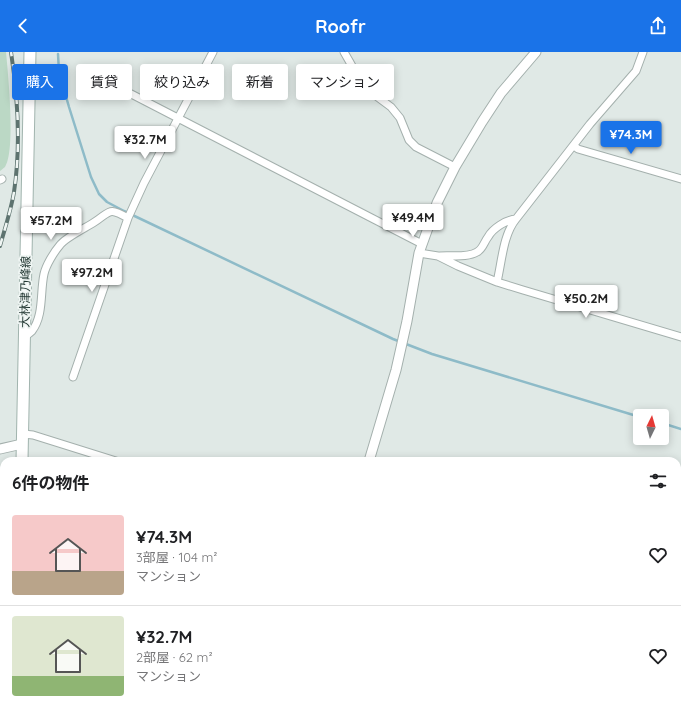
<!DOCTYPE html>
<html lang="ja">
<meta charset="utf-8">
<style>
:root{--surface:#fff;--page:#f6f6f6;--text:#202124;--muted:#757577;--line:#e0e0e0;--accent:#1a73e8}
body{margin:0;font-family:Quicksand,"Noto Sans JP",sans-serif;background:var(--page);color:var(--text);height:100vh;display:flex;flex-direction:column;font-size:15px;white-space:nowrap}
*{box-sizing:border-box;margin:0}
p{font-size:13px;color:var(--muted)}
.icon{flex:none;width:22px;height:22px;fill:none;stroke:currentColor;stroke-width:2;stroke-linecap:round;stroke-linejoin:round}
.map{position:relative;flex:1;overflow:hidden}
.details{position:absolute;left:0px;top:405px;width:681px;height:256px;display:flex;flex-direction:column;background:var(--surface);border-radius:12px 12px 0 0;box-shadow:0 2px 10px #0003}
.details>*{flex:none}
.banner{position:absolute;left:12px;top:12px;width:400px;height:36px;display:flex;gap:8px}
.needle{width:26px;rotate:5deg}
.buttons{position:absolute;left:633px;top:357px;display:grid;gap:8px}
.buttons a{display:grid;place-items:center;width:36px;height:36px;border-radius:4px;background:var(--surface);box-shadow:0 2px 10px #0003;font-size:20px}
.price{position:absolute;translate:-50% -34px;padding:0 9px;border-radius:4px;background:#fff;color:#222;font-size:13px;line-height:26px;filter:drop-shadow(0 1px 2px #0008)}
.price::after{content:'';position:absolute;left:50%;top:24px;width:12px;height:9px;margin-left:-6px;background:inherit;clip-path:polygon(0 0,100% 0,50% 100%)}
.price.on{background:var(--accent);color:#fff}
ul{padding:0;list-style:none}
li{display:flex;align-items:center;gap:12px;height:100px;padding:0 12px}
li+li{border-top:1px solid var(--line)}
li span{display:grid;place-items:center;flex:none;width:112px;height:80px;border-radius:4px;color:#555}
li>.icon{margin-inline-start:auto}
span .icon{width:48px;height:48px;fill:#fffc;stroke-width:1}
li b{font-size:17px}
h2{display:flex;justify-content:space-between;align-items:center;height:48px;padding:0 12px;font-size:17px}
.chip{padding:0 14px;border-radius:4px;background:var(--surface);box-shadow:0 2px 10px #0003;font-size:14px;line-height:36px}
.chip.on{background:var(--accent);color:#fff}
header{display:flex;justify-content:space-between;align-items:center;height:52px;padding:0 12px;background:var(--accent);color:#fff;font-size:18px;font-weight:800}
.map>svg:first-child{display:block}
</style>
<header><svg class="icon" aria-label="back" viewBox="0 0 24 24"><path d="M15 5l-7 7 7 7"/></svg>Roofr<svg class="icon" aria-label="share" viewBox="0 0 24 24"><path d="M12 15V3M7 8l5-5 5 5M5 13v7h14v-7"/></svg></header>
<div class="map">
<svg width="681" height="661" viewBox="0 0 681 661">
<rect width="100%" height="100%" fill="#e0e9e6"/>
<path fill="#bbd8c5" d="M0,0H6C8,22 16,99 5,115C3,116 2,118 0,119Z"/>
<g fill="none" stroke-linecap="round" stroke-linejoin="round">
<path stroke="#8ebbc8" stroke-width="2.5" d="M58,2L59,20L69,55L91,125L99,142L107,150L124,159L393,287L432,302L640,365
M662,371L681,377
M677,584L681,585"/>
<defs>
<path id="minor" d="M344,0L364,35L391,55L400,66L409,88L416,95L455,115
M108,30L422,192
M574,94L578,97L681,127
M0,128L2,127
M516,167L590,72L636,19L643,0
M419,201L438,204L458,214L497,230L523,238L681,285
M440,204C451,203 467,206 477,200C483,197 484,190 488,185C493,176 506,168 516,167C503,183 502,209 497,230
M25,284C27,283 30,281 32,279C44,263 40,240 44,222C46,213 54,200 60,193C65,186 85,176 93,171C111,160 107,154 128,166
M73,325L128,166L144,131L213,0
M23,382L33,383L116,409
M677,456L681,437
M0,549L4,550
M0,617L4,619
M677,654L681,656
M248,657L260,661
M16,661V657
M633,661L634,657"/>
<path id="tertiary" d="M0,397L22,392
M369,409L396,318L407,269L419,201L437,151L455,115L482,70L501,41L536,0
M280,661L281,657"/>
<path id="secondary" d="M22,409L30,0
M1,661L4,647"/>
</defs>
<use href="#minor" stroke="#a4b0ad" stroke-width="9"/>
<use href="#tertiary" stroke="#a4b0ad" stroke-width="11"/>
<use href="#secondary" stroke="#a1b4ae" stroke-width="13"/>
<use href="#minor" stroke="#fff" stroke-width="7"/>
<use href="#tertiary" stroke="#fff" stroke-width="9"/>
<use href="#secondary" stroke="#fff" stroke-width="11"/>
<defs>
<path id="rail" d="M0,194C5,176 11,158 14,140C21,94 18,46 11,0"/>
</defs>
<use href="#rail" stroke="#5d736f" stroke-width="4"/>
<use href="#rail" stroke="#f0f6f4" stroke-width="2.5" stroke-dasharray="8" stroke-linecap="butt"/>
</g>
<g text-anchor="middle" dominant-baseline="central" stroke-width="3.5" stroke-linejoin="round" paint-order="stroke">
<g font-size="12" fill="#233833" stroke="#f0f6f4">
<text transform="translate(25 240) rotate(-89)">大林津乃峰線</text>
</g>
</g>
</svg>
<div class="buttons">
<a><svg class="needle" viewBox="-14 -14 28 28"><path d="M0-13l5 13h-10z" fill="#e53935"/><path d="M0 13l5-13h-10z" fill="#757577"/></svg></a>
</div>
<b class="price on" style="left:631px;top:103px">¥74.3M</b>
<b class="price" style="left:145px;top:108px">¥32.7M</b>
<b class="price" style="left:413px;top:186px">¥49.4M</b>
<b class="price" style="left:51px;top:189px">¥57.2M</b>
<b class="price" style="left:92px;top:241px">¥97.2M</b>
<b class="price" style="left:586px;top:267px">¥50.2M</b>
<div class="banner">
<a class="chip on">購入</a>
<a class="chip">賃貸</a>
<a class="chip">絞り込み</a>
<a class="chip">新着</a>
<a class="chip">マンション</a>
</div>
<section class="details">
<h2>6件の物件<svg class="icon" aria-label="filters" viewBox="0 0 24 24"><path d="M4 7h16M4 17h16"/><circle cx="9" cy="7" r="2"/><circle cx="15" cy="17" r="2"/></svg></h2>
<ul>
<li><span style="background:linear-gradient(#f6c9c9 70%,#b9a48a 0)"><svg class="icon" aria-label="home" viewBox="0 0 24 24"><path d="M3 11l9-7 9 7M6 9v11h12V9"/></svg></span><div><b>¥74.3M</b><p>3部屋 · 104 m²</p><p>マンション</p></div><svg class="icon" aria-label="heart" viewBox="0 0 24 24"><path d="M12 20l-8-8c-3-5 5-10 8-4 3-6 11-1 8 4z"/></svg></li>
<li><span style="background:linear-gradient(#dfe7d0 75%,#8fb573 0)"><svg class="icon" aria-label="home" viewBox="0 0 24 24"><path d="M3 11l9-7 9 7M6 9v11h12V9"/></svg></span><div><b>¥32.7M</b><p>2部屋 · 62 m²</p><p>マンション</p></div><svg class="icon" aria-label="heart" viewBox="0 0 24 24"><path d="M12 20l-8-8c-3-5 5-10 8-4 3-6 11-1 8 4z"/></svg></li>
</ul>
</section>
</div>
